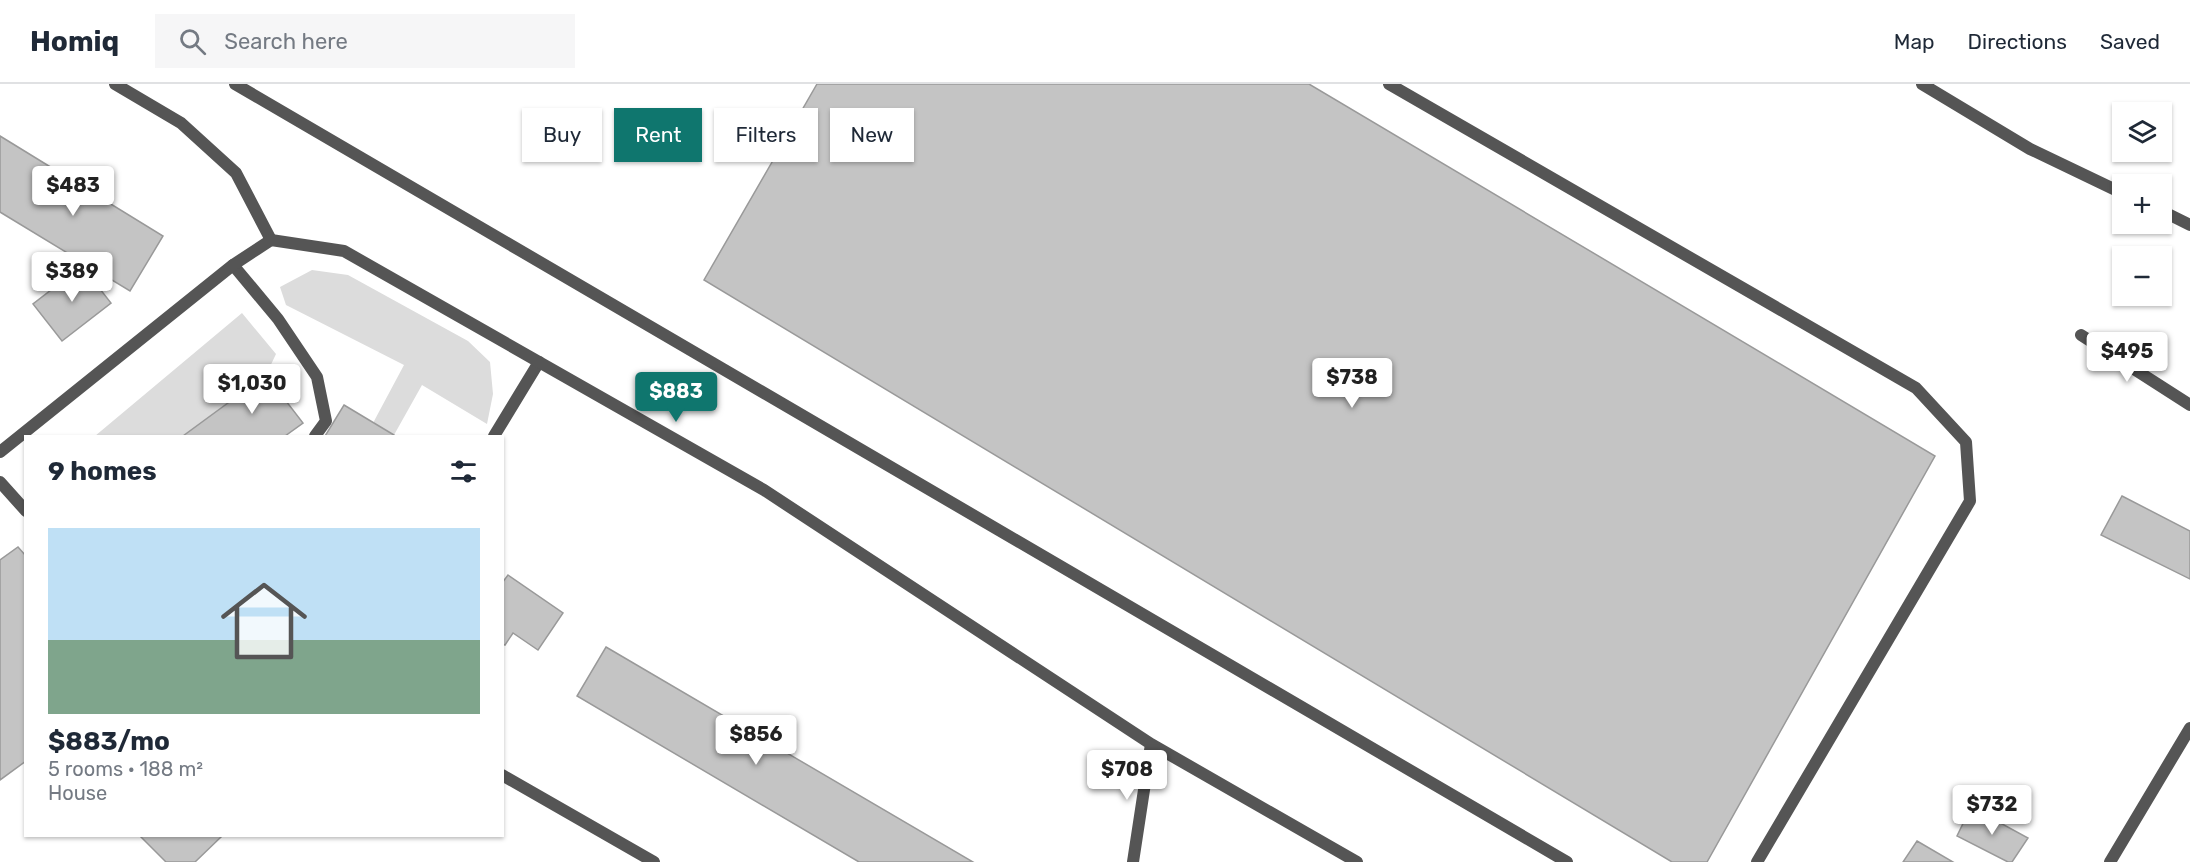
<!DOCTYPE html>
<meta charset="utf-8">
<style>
:root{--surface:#fff;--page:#f6f6f7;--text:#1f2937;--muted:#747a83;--line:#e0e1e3;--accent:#0f766e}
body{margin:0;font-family:Rubik,sans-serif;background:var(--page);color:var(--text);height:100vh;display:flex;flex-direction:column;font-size:22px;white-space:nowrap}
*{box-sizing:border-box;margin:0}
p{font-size:20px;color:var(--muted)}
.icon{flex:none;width:33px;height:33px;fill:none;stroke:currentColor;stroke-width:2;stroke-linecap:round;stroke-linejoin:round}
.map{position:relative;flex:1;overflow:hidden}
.sheet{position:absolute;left:24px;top:351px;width:480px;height:402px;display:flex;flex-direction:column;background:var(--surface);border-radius:0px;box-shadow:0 2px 4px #0004}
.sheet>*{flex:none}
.top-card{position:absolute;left:522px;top:24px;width:570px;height:54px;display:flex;gap:12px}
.buttons{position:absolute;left:2112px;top:18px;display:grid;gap:12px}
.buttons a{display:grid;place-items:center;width:60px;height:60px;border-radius:0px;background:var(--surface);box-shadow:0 2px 4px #0004;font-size:30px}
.price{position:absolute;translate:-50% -51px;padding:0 14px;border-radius:6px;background:#fff;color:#222;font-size:20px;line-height:39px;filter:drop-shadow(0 2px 3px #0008)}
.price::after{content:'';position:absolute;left:50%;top:36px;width:18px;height:14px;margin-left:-9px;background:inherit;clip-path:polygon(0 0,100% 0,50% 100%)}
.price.selected{background:var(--accent);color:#fff}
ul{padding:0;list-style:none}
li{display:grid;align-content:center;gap:12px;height:318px;padding:0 24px}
li span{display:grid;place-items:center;height:186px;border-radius:0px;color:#555}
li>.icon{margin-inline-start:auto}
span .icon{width:108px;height:108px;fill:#fffc;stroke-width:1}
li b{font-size:26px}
h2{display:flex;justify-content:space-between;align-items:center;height:72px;padding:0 24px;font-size:26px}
.tag{padding:0 21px;border-radius:0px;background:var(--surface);box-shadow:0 2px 4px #0004;font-size:21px;line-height:54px}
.tag.selected{background:var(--accent);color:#fff}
header{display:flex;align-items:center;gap:36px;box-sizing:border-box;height:84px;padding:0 30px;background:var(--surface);border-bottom:2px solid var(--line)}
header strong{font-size:28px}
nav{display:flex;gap:33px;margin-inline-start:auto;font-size:21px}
.search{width:420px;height:54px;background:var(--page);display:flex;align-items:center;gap:15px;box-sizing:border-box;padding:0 21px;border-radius:0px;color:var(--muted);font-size:22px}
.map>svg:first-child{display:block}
</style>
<header>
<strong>Homiq</strong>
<div class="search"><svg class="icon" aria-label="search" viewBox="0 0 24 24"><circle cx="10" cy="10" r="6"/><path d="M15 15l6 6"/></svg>Search here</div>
<nav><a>Map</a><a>Directions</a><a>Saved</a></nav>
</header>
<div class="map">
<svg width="2190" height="778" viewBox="0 0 2190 778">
<rect width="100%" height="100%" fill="#fff"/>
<path fill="#dcdcdc" d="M312,186L348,191L468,257L490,278L493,310L487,340L422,301L394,351L373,339L404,281L286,221L280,203Z
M242,229L276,270L266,291L183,352H95Z"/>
<path fill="#c4c4c4" stroke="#999" stroke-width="1.5" d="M817,0H1309L1935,372L1707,778H1672L704,196Z
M0,52L163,152L130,207L0,128Z
M82,182L111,219L62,257L33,220Z
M266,291L303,339L285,352H183Z
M344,321L394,351V352H325Z
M2122,412L2190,447V495L2101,451Z
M18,463L26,472V677L0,696V476Z
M508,491L563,529L538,566L513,549L505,561L502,560V499Z
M606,563L973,778H859L577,612Z
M1971,723L2028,754L2012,778H2008L1957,752Z
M140,752H222L195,778H166Z
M1917,757L1953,778H1903Z"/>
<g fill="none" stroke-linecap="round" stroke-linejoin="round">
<path stroke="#555" stroke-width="12" d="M115,0L181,39L236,89L271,156
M235,0L1567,778
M1389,0L1916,304L1966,358L1970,417L1757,778
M233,181L278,235L317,293L326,337L315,352
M494,352L539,278
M0,398L26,427
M502,691L654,778"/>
<path stroke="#555" stroke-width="12" d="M1922,0L2030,65L2122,109
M2162,127L2190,141
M2081,251L2190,321
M0,368L233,181L271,156L344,167L764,406L1151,660L1357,778
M1133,778L1151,660
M2110,778L2190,644"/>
</g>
</svg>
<div class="buttons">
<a><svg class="icon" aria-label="layers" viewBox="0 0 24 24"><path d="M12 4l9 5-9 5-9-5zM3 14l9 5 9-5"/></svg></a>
<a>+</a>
<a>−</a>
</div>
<b class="price" style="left:73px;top:133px">$483</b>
<b class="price" style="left:72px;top:219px">$389</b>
<b class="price" style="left:2127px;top:299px">$495</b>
<b class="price" style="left:1352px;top:325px">$738</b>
<b class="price" style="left:252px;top:331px">$1,030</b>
<b class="price selected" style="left:676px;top:339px">$883</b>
<b class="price" style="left:756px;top:682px">$856</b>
<b class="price" style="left:1127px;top:717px">$708</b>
<b class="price" style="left:1992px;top:752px">$732</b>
<div class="top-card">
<a class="tag">Buy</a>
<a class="tag selected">Rent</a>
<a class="tag">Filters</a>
<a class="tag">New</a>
</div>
<section class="sheet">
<h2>9 homes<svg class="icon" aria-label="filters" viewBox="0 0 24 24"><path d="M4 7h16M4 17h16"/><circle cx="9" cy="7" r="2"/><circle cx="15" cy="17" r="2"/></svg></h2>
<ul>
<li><span style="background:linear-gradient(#bfe0f5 60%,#7fa58c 0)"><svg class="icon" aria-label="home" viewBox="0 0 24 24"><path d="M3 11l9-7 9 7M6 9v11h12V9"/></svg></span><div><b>$883/mo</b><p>5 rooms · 188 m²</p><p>House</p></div></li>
</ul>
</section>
</div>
